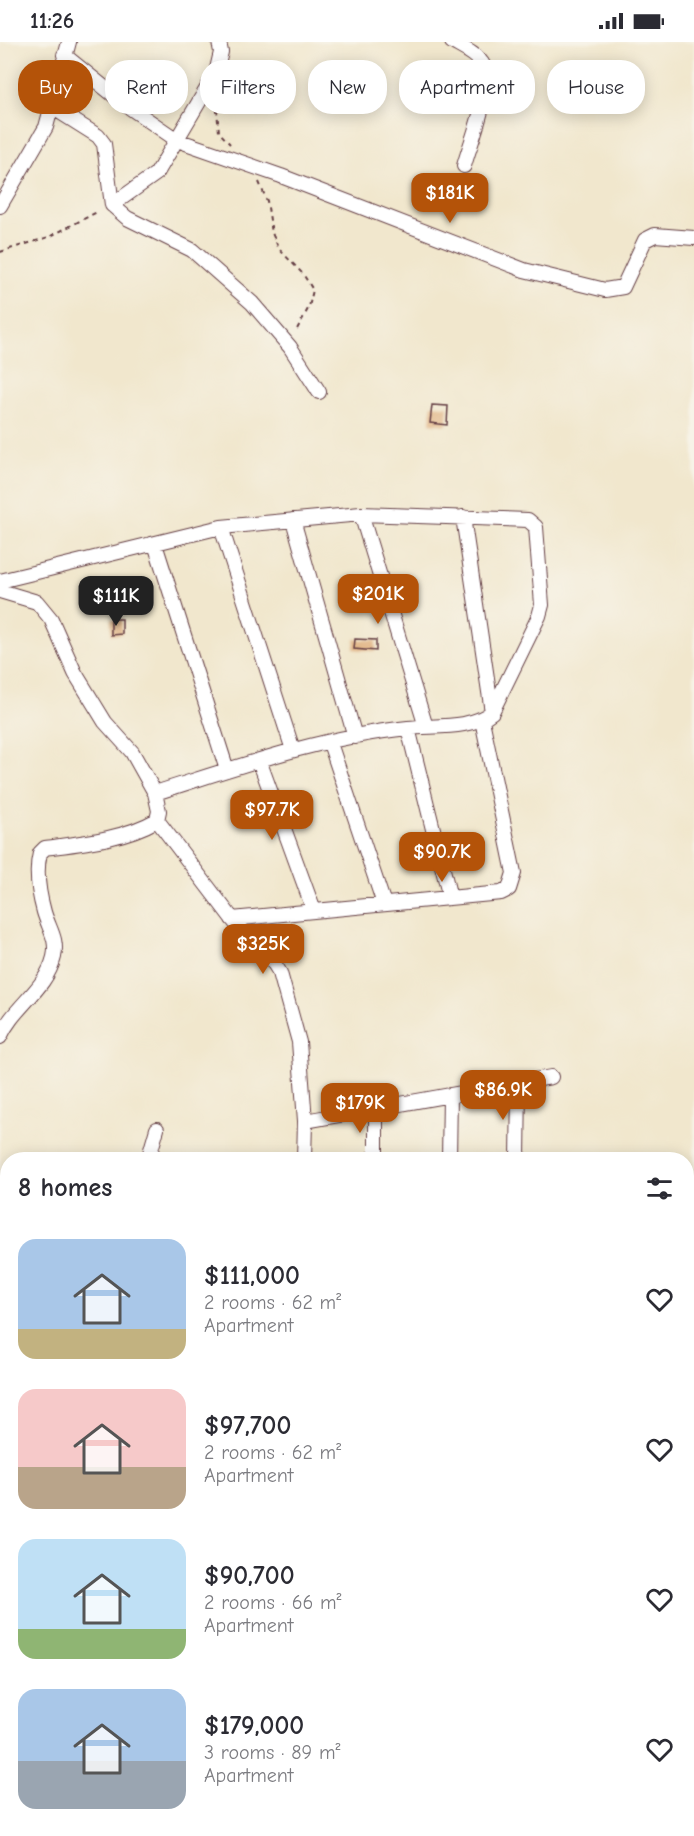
<!DOCTYPE html>
<meta charset="utf-8">
<style>
:root{--surface:#fff;--page:#f7f7f7;--text:#2b2b33;--muted:#7c7c81;--accent:#b45309}
body{margin:0;font-family:"Comic Neue",sans-serif;background:var(--page);color:var(--text);height:100vh;display:flex;flex-direction:column;font-size:22px;white-space:nowrap}
*{box-sizing:border-box;margin:0}
p{font-size:20px;color:var(--muted)}
.icon{flex:none;width:33px;height:33px;fill:none;stroke:currentColor;stroke-width:2;stroke-linecap:round;stroke-linejoin:round}
.map{position:relative;flex:1;overflow:hidden}
.panel{position:absolute;left:0px;top:1110px;width:694px;height:684px;display:flex;flex-direction:column;background:var(--surface);border-radius:24px 24px 0 0;box-shadow:0 3px 15px #0003}
.panel>*{flex:none}
.hud{position:absolute;left:18px;top:18px;width:658px;height:54px;display:flex;gap:12px}
.price{position:absolute;translate:-50% -51px;padding:0 14px;border-radius:12px;background:var(--accent);color:#fff;font-size:20px;line-height:39px;filter:drop-shadow(0 2px 3px #0008)}
.price::after{content:'';position:absolute;left:50%;top:36px;width:18px;height:14px;margin-left:-9px;background:inherit;clip-path:polygon(0 0,100% 0,50% 100%)}
.price.active{background:#222;color:#fff}
ul{padding:0;list-style:none}
li{display:flex;align-items:center;gap:18px;height:150px;padding:0 18px}
li span{display:grid;place-items:center;flex:none;width:168px;height:120px;border-radius:18px;color:#555}
li>.icon{margin-inline-start:auto}
span .icon{width:72px;height:72px;fill:#fffc;stroke-width:1}
li b{font-size:26px}
h2{display:flex;justify-content:space-between;align-items:center;height:72px;padding:0 18px;font-size:26px}
.tag{padding:0 21px;border-radius:24px;background:var(--surface);box-shadow:0 3px 15px #0003;font-size:21px;line-height:54px}
.tag.active{background:var(--accent);color:#fff}
.status{display:flex;justify-content:space-between;align-items:center;height:42px;padding:0 30px;background:var(--surface);direction:ltr}
.status svg{height:16px;fill:currentColor}
.map>svg:first-child{display:block}
</style>
<div class="status"><b>11:26</b><svg viewBox="0 0 49 12"><path d="M0 12V9h3v3zM5 12V6h3v6zM10 12V3h3v9zM15 12V0h3v12zM26 1h20v11H26zM47 4h2v5h-2z"/></svg></div>
<div class="map">
<svg width="694" height="1794" viewBox="0 0 694 1794">
<rect width="100%" height="100%" fill="#f7f3e8"/>
<filter id="ink" filterUnits="userSpaceOnUse"><feTurbulence type="fractalNoise" baseFrequency=".0167" numOctaves="2"/><feDisplacementMap in="SourceGraphic" scale="12" xChannelSelector="R" yChannelSelector="G"/><feConvolveMatrix kernelMatrix="1 2 1 2 8 2 1 2 1" color-interpolation-filters="sRGB"/></filter>
<filter id="wash" filterUnits="userSpaceOnUse"><feTurbulence type="fractalNoise" baseFrequency=".008" numOctaves="4" result="noise"/><feDisplacementMap in="SourceGraphic" scale="24" xChannelSelector="R" yChannelSelector="G"/><feGaussianBlur stdDeviation="1.35" result="paint"/><feColorMatrix in="noise" values="0 0 0 0 0 0 0 0 0 0 0 0 0 0 0 0 0 1.4 0 .05"/><feComposite in="paint" operator="in"/></filter>
<g filter="url(#wash)">
<rect width="100%" height="100%" fill="#f1e7cd"/>
<g id="blocks">
<path fill="#e0b17f" d="M432,363L448,364L447,383L430,381Z
M111,577H122V592L111,593Z
M355,597L376,598V609L354,607Z"/>
</g>
</g>
<g filter="url(#ink)">
<use href="#blocks" fill-opacity="0" stroke="#633d43" stroke-width="1.5"/>
<g fill="none" stroke-linecap="round" stroke-linejoin="round">
<defs>
<path id="minor" d="M452,0C462,6 475,11 482,21C496,40 470,101 464,124
M64,13L126,63L177,98L281,134L524,228L605,248L623,245L645,198L655,193L694,196
M52,65L98,94L104,102L112,163L127,176L192,208L252,261L290,305L319,350
M112,163L157,131L216,31L221,10L219,0
M0,164L46,85L69,0
M361,472L426,685
M463,475L492,670
M293,478L355,695
M221,485L293,708
M155,502L227,728
M0,539L221,485L361,472L528,478L536,485L542,563L539,574L492,670C470,688 435,683 408,686C321,695 237,725 155,751
M0,549L37,560L51,577L75,631L105,680L132,710L155,751L159,769L157,778C124,797 82,801 45,806L40,811C35,830 39,852 44,870C49,887 58,897 54,915C46,948 13,965 0,995
M408,686L450,856
M330,701L384,862
M259,718L314,869
M157,778L240,887L267,910L280,931L299,1000L305,1079L304,1118
M232,877L501,851L509,847L514,831L482,678
M376,1066V1118
M305,1079L551,1035
M148,1118L157,1087
M449,1118L450,1053
M518,1118L519,1041
M0,1269L8,1275
M0,1629H8"/>
</defs>
<use href="#minor" stroke="#633d43" stroke-width="16"/>
<path stroke="#633d43" stroke-width="2" stroke-dasharray="4.5 4.5" stroke-linecap="butt" d="M216,58L219,90L230,102
M259,140L267,159L272,191L279,207L303,232L313,248L309,265L295,291
M0,210L49,195L99,169
M0,1396L8,1394
M0,1789C50,1794 124,1794 175,1786"/>
<use href="#minor" stroke="#fff" stroke-width="14"/>
</g>
</g>
</svg>
<b class="price" style="left:450px;top:182px">$181K</b>
<b class="price" style="left:378px;top:583px">$201K</b>
<b class="price active" style="left:116px;top:585px">$111K</b>
<b class="price" style="left:272px;top:799px">$97.7K</b>
<b class="price" style="left:442px;top:841px">$90.7K</b>
<b class="price" style="left:263px;top:933px">$325K</b>
<b class="price" style="left:503px;top:1079px">$86.9K</b>
<b class="price" style="left:360px;top:1092px">$179K</b>
<div class="hud">
<a class="tag active">Buy</a>
<a class="tag">Rent</a>
<a class="tag">Filters</a>
<a class="tag">New</a>
<a class="tag">Apartment</a>
<a class="tag">House</a>
</div>
<section class="panel">
<h2>8 homes<svg class="icon" aria-label="filters" viewBox="0 0 24 24"><path d="M4 7h16M4 17h16"/><circle cx="9" cy="7" r="2"/><circle cx="15" cy="17" r="2"/></svg></h2>
<ul>
<li><span style="background:linear-gradient(#a9c7e8 75%,#c2b280 0)"><svg class="icon" aria-label="home" viewBox="0 0 24 24"><path d="M3 11l9-7 9 7M6 9v11h12V9"/></svg></span><div><b>$111,000</b><p>2 rooms · 62 m²</p><p>Apartment</p></div><svg class="icon" aria-label="heart" viewBox="0 0 24 24"><path d="M12 20l-8-8c-3-5 5-10 8-4 3-6 11-1 8 4z"/></svg></li>
<li><span style="background:linear-gradient(#f6c9c9 65%,#b9a48a 0)"><svg class="icon" aria-label="home" viewBox="0 0 24 24"><path d="M3 11l9-7 9 7M6 9v11h12V9"/></svg></span><div><b>$97,700</b><p>2 rooms · 62 m²</p><p>Apartment</p></div><svg class="icon" aria-label="heart" viewBox="0 0 24 24"><path d="M12 20l-8-8c-3-5 5-10 8-4 3-6 11-1 8 4z"/></svg></li>
<li><span style="background:linear-gradient(#bfe0f5 75%,#8fb573 0)"><svg class="icon" aria-label="home" viewBox="0 0 24 24"><path d="M3 11l9-7 9 7M6 9v11h12V9"/></svg></span><div><b>$90,700</b><p>2 rooms · 66 m²</p><p>Apartment</p></div><svg class="icon" aria-label="heart" viewBox="0 0 24 24"><path d="M12 20l-8-8c-3-5 5-10 8-4 3-6 11-1 8 4z"/></svg></li>
<li><span style="background:linear-gradient(#a9c7e8 60%,#9aa5b1 0)"><svg class="icon" aria-label="home" viewBox="0 0 24 24"><path d="M3 11l9-7 9 7M6 9v11h12V9"/></svg></span><div><b>$179,000</b><p>3 rooms · 89 m²</p><p>Apartment</p></div><svg class="icon" aria-label="heart" viewBox="0 0 24 24"><path d="M12 20l-8-8c-3-5 5-10 8-4 3-6 11-1 8 4z"/></svg></li>
</ul>
</section>
</div>
